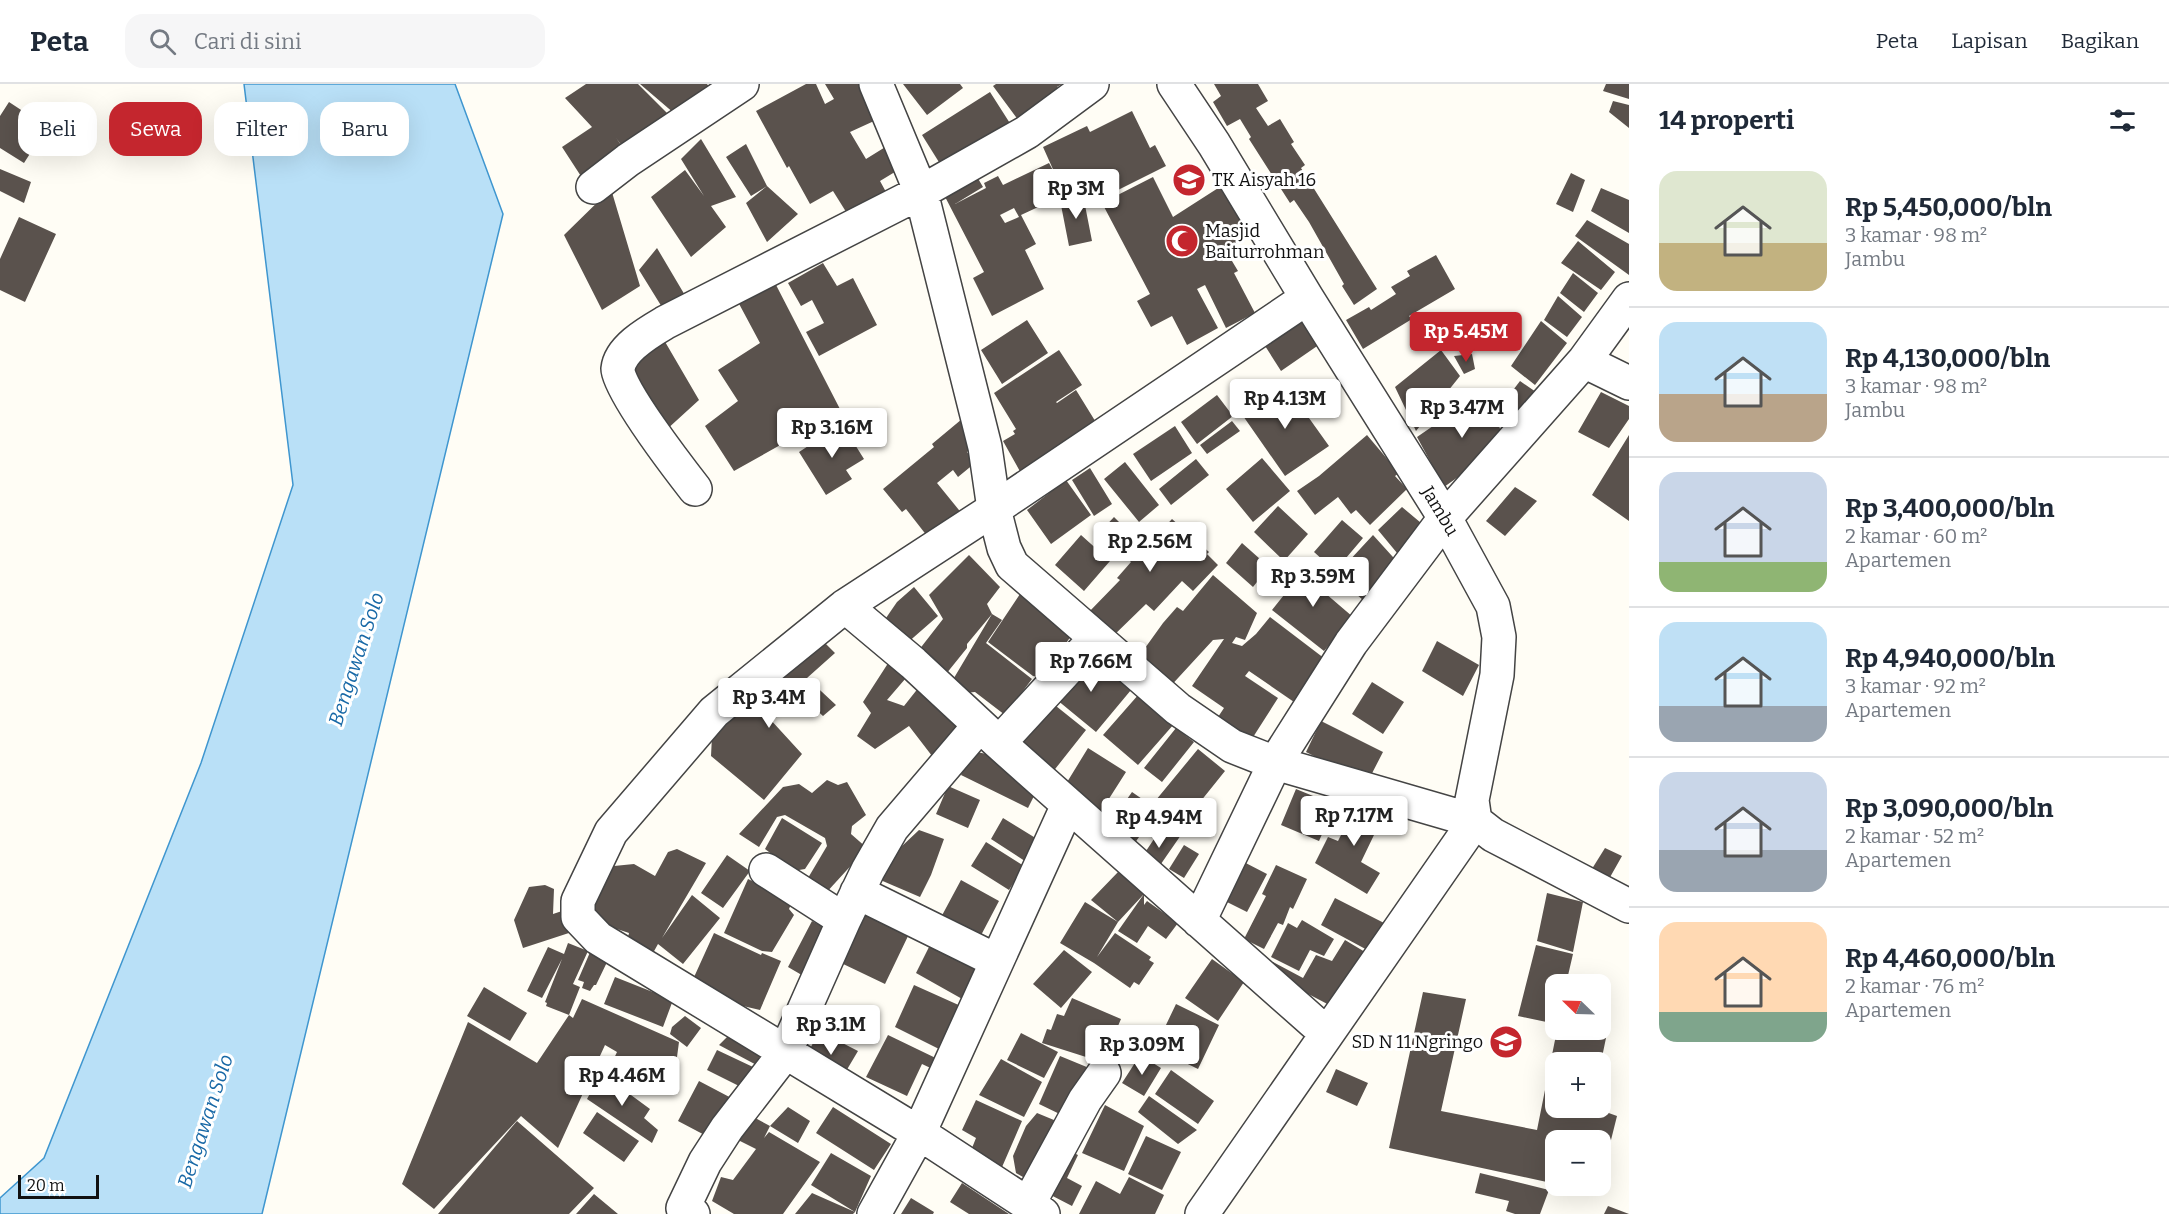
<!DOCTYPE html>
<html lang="id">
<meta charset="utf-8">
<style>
:root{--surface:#fff;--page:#f6f6f7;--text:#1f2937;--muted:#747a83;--line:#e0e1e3;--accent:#c4262e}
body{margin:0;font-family:Bitter,serif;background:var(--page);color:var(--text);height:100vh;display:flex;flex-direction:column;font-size:22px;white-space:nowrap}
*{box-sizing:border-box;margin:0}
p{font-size:20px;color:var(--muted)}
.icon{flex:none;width:33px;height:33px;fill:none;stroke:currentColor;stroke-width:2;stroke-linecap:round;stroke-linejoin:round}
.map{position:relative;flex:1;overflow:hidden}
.side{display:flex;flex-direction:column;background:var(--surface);width:540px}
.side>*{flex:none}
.guide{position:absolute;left:18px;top:18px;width:570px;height:54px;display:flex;gap:12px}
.needle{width:39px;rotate:293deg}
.buttons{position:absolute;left:1545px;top:890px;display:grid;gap:12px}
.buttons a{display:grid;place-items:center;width:66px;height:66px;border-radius:12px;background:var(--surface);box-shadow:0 6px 24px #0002;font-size:30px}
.scale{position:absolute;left:18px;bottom:15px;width:81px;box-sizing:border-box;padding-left:6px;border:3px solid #111;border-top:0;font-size:16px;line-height:21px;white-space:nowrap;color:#111;-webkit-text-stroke:4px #fff;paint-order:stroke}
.price{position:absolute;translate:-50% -51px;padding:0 14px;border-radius:6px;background:#fff;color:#222;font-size:20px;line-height:39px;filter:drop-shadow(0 2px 3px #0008)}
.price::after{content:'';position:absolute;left:50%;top:36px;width:18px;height:14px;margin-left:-9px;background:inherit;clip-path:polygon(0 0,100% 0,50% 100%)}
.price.current{background:var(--accent);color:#fff}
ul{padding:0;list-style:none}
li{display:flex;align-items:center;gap:18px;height:150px;padding:0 30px}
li+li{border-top:2px solid var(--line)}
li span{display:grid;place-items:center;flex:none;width:168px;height:120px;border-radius:18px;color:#555}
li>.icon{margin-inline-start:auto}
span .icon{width:72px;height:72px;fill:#fffc;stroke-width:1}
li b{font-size:26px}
h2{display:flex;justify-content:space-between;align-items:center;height:72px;padding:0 30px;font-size:26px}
.pill{padding:0 21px;border-radius:18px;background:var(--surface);box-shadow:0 6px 24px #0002;font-size:21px;line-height:54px}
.pill.current{background:var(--accent);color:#fff}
header{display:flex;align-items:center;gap:36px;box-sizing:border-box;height:84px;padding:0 30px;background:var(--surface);border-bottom:2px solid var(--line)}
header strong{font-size:28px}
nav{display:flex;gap:33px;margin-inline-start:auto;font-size:21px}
.search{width:420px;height:54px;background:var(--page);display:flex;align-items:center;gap:15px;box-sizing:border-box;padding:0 21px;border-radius:18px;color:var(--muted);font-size:22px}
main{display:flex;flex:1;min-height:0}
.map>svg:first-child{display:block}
</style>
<header>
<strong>Peta</strong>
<div class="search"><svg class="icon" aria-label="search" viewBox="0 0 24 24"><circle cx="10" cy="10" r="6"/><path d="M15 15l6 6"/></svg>Cari di sini</div>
<nav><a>Peta</a><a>Lapisan</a><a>Bagikan</a></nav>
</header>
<main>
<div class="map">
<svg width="1629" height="1130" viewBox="0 0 1629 1130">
<rect width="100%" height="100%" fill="#fffdf5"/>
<path fill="#b9e0f7" stroke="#3f96cf" stroke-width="1.5" d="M244,0H455L503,130L262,1130H0V1114L44,1074L201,679L293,401Z"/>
<path fill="#5a524d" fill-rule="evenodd" d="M586,0H638L676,38L630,72L616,54L624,65L588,103L562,63L592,43L565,14Z
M640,0H707L710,4L675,30Z
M806,0H816L825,20L834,15L825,0H869L885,32L850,48L866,75L895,57L908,80L880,97L886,108L848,131L833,107L810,120L789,82L787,84L756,27Z
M903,0H960L963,4L927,31Z
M996,0H1062L1057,3L1067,17L1027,48L993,2Z
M1214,0H1258L1268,17L1256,24L1268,42L1280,35L1294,58L1291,60L1305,81L1301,84L1377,205L1354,221L1342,202L1344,200L1309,138L1294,116L1290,119L1249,55L1251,53L1240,35L1227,42L1213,18L1221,12Z
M1606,0H1629V15L1603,7Z
M990,8L1013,44L947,91L922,51Z
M1613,17L1629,21V44L1609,28Z
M9,18L47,43L24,79L0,64V32Z
M1132,27L1150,64L1155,61L1166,82L1114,108L1103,88L1063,106L1064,111L1021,131L1036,160L1025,166L1044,205L992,232L973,194L984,188L941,105L973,86L983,103L955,120L986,104L984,99L998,92L1003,101L1049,79L1056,92L1043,63L1087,42L1090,48ZM1014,124L1019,133L1005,139L1000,131Z
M701,55L736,113L711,122L726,143L691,173L651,113L685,86L704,112L681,75Z
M746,60L767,102L751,112L726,73Z
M0,85L31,98L24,119L0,107Z
M1571,89L1585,96L1573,128L1556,120Z
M1153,93L1173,133L1226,99L1256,147L1226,167L1238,187L1234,189L1255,229L1226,244L1205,201L1197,205L1218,244L1187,261L1172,232L1151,243L1137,217L1150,210L1102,119Z
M767,102L798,130L767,158L746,119Z
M1601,104L1629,116V149L1591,127Z
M611,105L640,202L602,226L564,151Z
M1083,111L1092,157L1069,162L1060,116Z
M19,133L56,150L25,218L0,206V175Z
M1587,136L1629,160V191L1575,152Z
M1578,157L1615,188L1601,206L1561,179Z
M657,164L686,213L665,228L639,186Z
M1436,171L1455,205L1409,232L1412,235L1363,265L1346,236L1369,223L1371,226L1396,210L1391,203L1410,192L1407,187Z
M823,179L837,202L853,194L877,241L819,272L806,248L824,239L812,216L801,222L788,199Z
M1573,189L1598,209L1584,228L1560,209Z
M775,199L841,327L734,387L705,342L738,317L718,286L760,259L737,216Z
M1558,212L1582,233L1567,253L1544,236Z
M1302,226L1323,258L1281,287L1260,254Z
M1027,236L1048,269L1002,300L981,266Z
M1541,237L1567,259L1535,301L1511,282Z
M664,256L699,316L665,347L626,280Z
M1059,266L1082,301L1056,318L1057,319L1076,306L1097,340L1022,391L1003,357L1015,350L1013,347L1016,345L994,309Z
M1441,266L1460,292L1416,347L1395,303Z
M1472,270L1475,285L1464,290L1454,272Z
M1520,297L1536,308L1521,331L1504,318Z
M1284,299L1329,362L1285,392L1241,329Z
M1484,307L1506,359L1444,403L1417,353Z
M1601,308L1629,322V335L1609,364L1578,348Z
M1217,311L1233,332L1197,360L1181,338Z
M962,335L980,358L967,368L975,379L958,393L953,386L937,399L963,431L931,457L906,425L902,428L883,405L934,363L932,360Z
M1232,337L1240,347L1207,370L1200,361Z
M842,340L864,375L846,386L852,395L826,411L799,368Z
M1175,342L1192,369L1151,397L1133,370Z
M1367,351L1399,389L1395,392L1407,405L1370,441L1356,426L1351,430L1338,413L1315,431L1297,407L1319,392Z
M1629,351V437L1592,411Z
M1262,374L1290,407L1253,438L1226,405Z
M1196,375L1209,391L1171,421L1159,405Z
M1125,378L1159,421L1139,438L1104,395Z
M1090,384L1112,420L1094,432L1072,396Z
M1066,396L1091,431L1051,460L1027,426Z
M1515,403L1537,417L1505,452L1486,437Z
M1278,422L1308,450L1284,477L1254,448Z
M1402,423L1427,444L1402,475L1378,446Z
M1114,433L1145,464L1172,435L1209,468L1207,470L1218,481L1193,507L1182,497L1154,527L1146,520L1109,556L1087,530L1120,496L1117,494L1131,478L1100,448Z
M1342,436L1363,454L1335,487L1314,468Z
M1081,451L1110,477L1084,507L1055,481Z
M1373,451L1402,483L1370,522L1335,492Z
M1242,459L1269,483L1253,503L1226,479Z
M969,471L1000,503L987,520L992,530L967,560V564L942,595L915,571L943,535L929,511Z
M1311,477L1335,496L1325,509L1353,533L1324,567L1272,526Z
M1213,491L1257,529L1245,556L1236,553L1232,559L1242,562L1256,550L1270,533L1333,581L1294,618L1249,587L1245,592L1278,614L1248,661L1214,639L1224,624L1192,602L1224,555L1213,556L1167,606L1135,578L1163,539L1177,523L1183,527Z
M914,503L938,532L906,560L895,555L886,534L897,518Z
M1020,510L1071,552L1042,594L1033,592L988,558Z
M992,530L1002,536L986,559L1032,595L1005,631L975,608L953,610L948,604Z
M1437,557L1479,581L1463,612L1422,587Z
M824,558L835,569L807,594L836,621L823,632L795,607L769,634L802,670L764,716L711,672L712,652Z
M1087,569L1131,606L1096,648L1051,611Z
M894,570L912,587L887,616L904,622L923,598L969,645L939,681L909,642L875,665L857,652L871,629L863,618Z
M1372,598L1404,618L1383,650L1352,630Z
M1139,610L1174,640L1138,681L1103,651Z
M1046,614L1086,646L1048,694L1007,662Z
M1321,637L1383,668L1367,699L1306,668Z
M1176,644L1194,658L1162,698L1144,684Z
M1088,664L1126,688L1098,732L1061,708Z
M1198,665L1225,687L1184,738L1156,716Z
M972,667L1001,673L1040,700L1028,724L961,691Z
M827,696L838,701L847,698L866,731L852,742L851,750L867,764L825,810L808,794L827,762L825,754L785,731L777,733L759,763L739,750L783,703L799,700L812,709Z
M948,702L980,716L968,744L936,730Z
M1296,705L1335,721L1319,757L1281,741Z
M1132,708L1158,726L1132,763L1106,745Z
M1360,713L1386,726L1361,778L1380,789L1367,810L1315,779L1328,753L1338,757Z
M782,734L822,759L805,785L787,788L766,783L773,771L765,765Z
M1003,734L1042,758L1031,781L991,755Z
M1164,740L1181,751L1154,790L1138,779Z
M919,746L944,755L931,791L920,813L878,795L883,780Z
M986,758L1024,782L1009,806L971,782Z
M1184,761L1199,770L1184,794L1169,785Z
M1605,764L1622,772L1609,795L1590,788Z
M677,765L706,779L662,854L692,811L720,834L683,880L658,860L653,869L626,861L629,849L617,845L612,853L588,834L591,821L614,782L634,780L655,792L668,768Z
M727,771L750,787L723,824L701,809Z
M1238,775L1267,790L1247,828L1219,814Z
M1276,781L1307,795L1293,825L1290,823L1283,841L1278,839L1264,865L1244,855L1266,812L1262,810Z
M1119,787L1144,810V821L1147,817L1178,839L1166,855L1148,842L1137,859L1118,847L1144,810L1118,838L1097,873L1115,849L1151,873L1149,876L1154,879L1139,901L1134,898L1130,904L1094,879L1060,859L1085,818L1118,838L1091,816Z
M748,795L773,807L792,818L789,825L794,831L772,868L762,867L724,849Z
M961,796L999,817L978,857L939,837Z
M545,801L554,805L553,830L568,825L575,847L523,864L514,836L529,803Z
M1547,809L1583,818L1573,868L1537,857Z
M1335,814L1386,840L1371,868L1321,841Z
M863,828L909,850L885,900L839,878Z
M1302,836L1334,855L1324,872L1310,866L1299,887L1271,873L1288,839L1297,844Z
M812,837L834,848L812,897L788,883Z
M714,849L761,871L762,869L781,877L760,926L743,922L740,930L690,902Z
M1345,856L1370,871L1335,924L1268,889L1273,878L1303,894L1316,871L1332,877Z
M568,859L588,867L573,900L580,903L569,931L546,922L547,919L545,918L562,875L542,914L527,907L548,863L564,870Z
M931,859L978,886L964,916L916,889Z
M1536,861L1573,870L1566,900H1556V940L1518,932Z
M591,866L609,874L596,901H594L590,907L582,904L584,898L578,896Z
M1064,866L1092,888L1061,924L1033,900Z
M1212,875L1244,898L1218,937L1185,914Z
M615,893L673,916L663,943L604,920Z
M914,901L963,923L945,968L895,943Z
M484,903L527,929L510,957L467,932Z
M1423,908L1466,915L1441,1027L1537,1046L1557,946L1606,954L1601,978H1556V1023H1592L1617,1032L1604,1084L1600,1083V1056H1556V1100L1389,1064Z
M1072,914L1121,935L1112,956L1104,953L1098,969L1089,965L1086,973L1042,959L1047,945L1051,946L1057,930L1064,932Z
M582,915L679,958L677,973L669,987L639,977L667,990L657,1009L608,987L617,968L605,961L558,1064L521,1032L434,1125L402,1100L468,938L537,979L569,931L573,934Z
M1176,920L1219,941L1198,985L1155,964Z
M831,925L871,943L864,960L823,942Z
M685,932L701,944L687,963L670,950L672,943Z
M819,947L858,967L839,999L806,973Z
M1021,949L1058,968L1044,994L1007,976Z
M730,950L773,973L766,986L719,961Z
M888,951L946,979L939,988L922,980L907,1012L866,993Z
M717,966L753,983L743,1004L707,986Z
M1140,971L1161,984L1144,1012L1122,999Z
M1060,972L1094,986L1070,1035L1039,1020Z
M1001,975L1042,998L1024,1033L979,1011Z
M1336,985L1368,999L1357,1022L1326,1008Z
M1171,986L1214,1017L1198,1040L1155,1010Z
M601,989L650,1025L644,1034L658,1046L652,1059L587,1015Z
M699,997L737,1017L716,1057L678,1037Z
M1149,1012L1197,1046L1178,1060L1138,1028Z
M976,1016L1022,1037L999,1090L970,1069L976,1054L962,1046Z
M1105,1021L1144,1042L1124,1087L1082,1069Z
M788,1023L810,1037L798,1059L770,1042Z
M833,1023L891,1060L874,1086L816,1049Z
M597,1028L639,1057L624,1078L583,1049Z
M1037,1029L1066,1041L1035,1100L1016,1089L1013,1072L1026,1042Z
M748,1030L770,1042L764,1054L769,1048L820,1078L783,1130H734L712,1117L721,1093L733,1096L756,1065L736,1055Z
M517,1037L594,1104L569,1130H438Z
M1146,1052L1181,1068L1162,1106L1128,1090Z
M1066,1065L1078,1071L1067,1094L1082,1102L1072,1122L1043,1107Z
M831,1069L871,1092L855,1128L853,1130H795L812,1109L855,1128L811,1101Z
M1480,1089L1549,1106L1540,1130H1515L1506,1127L1509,1117L1475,1109Z
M1129,1093L1164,1111L1155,1130H1079L1096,1097L1120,1110Z
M962,1099L1009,1130H969L950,1118Z
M594,1110L618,1130H576Z
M911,1114L934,1128L933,1130H901Z
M1608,1122L1629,1130H1604Z"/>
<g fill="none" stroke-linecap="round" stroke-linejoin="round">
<defs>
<path id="minor" d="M876,0L921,108L985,363L994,425L1004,464L1012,481L1178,625L1232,662L1275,679L1475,737L1202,1130
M1174,0L1214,60L1307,214L1445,434L1493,522L1499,553L1497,591L1472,716L1475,737L1493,751L1629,822
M593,103L628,76L742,0
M1584,277L1629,299
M695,405C681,387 616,303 618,285C620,264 649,248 666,238L921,108L1027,48L1092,0
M845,522L913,579L999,659L1326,949
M999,659L1095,555
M766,786L844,836
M857,808L997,877
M1199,837L1275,679L1351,559L1445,434L1584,277L1629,215
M1029,1119L1085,1016L1104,989
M693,1130L683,1124L705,1078L727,1044L785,969L844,836L868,786L892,744L979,642
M874,1130L919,1049L1068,721
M1043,1130L919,1049L598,854L578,833V817L611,748L714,628L845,522L994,425L1307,214"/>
</defs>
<use href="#minor" stroke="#444" stroke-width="36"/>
<use href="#minor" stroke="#fff" stroke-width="33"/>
</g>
<defs>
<symbol id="school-disc" viewBox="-11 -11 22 22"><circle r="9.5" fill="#c4262e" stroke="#fff"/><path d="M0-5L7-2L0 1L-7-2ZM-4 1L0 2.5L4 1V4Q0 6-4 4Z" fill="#fff"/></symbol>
<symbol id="mosque-disc" viewBox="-11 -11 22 22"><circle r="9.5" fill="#c4262e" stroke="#fff"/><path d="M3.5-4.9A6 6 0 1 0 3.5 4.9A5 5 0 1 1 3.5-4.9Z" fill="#fff"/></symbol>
</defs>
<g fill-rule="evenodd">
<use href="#school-disc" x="1170" y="77" width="38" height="38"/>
<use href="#mosque-disc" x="1163" y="138" width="38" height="38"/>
<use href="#school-disc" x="1487" y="939" width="38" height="38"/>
</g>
<g text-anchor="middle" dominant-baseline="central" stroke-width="6" stroke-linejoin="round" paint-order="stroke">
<g font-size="18" fill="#111" stroke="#fff" text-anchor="start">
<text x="1212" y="96">TK Aisyah 16</text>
<text x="1205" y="147">Masjid<tspan x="1205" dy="21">Baiturrohman</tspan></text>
<text x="1483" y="958" text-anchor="end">SD N 11 Ngringo</text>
</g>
<g font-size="18" fill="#111" stroke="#fff">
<text transform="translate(1440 427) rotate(59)">Jambu</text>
</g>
<g font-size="20" font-style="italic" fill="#1768a6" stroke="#fff">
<text transform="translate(356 575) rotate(-72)">Bengawan Solo</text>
<text transform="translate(205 1037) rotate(-72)">Bengawan Solo</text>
</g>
</g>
</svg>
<div class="buttons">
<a><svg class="needle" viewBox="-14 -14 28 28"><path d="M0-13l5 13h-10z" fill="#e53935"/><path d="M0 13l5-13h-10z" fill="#747a83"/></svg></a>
<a>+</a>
<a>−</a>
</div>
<div class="scale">20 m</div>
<b class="price" style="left:1076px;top:136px">Rp 3M</b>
<b class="price current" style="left:1466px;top:279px">Rp 5.45M</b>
<b class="price" style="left:1285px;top:346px">Rp 4.13M</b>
<b class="price" style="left:1462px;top:355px">Rp 3.47M</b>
<b class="price" style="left:832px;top:375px">Rp 3.16M</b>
<b class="price" style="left:1150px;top:489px">Rp 2.56M</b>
<b class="price" style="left:1313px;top:524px">Rp 3.59M</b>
<b class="price" style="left:1091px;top:609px">Rp 7.66M</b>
<b class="price" style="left:769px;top:645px">Rp 3.4M</b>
<b class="price" style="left:1354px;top:763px">Rp 7.17M</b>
<b class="price" style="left:1159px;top:765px">Rp 4.94M</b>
<b class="price" style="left:831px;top:972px">Rp 3.1M</b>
<b class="price" style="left:1142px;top:992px">Rp 3.09M</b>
<b class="price" style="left:622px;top:1023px">Rp 4.46M</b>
<div class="guide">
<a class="pill">Beli</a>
<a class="pill current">Sewa</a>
<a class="pill">Filter</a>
<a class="pill">Baru</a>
</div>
</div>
<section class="side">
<h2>14 properti<svg class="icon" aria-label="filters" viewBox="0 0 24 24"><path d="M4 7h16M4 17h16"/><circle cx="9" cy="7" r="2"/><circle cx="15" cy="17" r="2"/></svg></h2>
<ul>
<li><span style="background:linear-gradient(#dfe7d0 60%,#c2b280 0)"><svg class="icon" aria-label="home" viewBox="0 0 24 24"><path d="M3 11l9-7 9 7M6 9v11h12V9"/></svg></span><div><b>Rp 5,450,000/bln</b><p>3 kamar · 98 m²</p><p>Jambu</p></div></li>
<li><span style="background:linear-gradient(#bfe0f5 60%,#b9a48a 0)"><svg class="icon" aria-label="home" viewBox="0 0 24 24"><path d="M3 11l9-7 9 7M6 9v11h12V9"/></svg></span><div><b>Rp 4,130,000/bln</b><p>3 kamar · 98 m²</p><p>Jambu</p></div></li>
<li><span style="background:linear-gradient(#c9d6e8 75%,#8fb573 0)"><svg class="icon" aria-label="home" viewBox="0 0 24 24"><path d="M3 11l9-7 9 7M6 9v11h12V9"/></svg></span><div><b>Rp 3,400,000/bln</b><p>2 kamar · 60 m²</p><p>Apartemen</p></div></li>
<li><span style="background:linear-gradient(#bfe0f5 70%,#9aa5b1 0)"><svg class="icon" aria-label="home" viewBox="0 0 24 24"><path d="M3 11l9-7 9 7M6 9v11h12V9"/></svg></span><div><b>Rp 4,940,000/bln</b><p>3 kamar · 92 m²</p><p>Apartemen</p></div></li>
<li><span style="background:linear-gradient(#c9d6e8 65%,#9aa5b1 0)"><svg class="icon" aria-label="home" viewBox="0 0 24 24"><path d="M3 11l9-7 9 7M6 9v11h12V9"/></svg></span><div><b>Rp 3,090,000/bln</b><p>2 kamar · 52 m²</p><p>Apartemen</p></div></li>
<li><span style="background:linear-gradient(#ffd9b3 75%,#7fa58c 0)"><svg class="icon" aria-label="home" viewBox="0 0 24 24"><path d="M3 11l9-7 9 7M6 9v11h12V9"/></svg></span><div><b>Rp 4,460,000/bln</b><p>2 kamar · 76 m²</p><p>Apartemen</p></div></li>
</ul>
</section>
</main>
